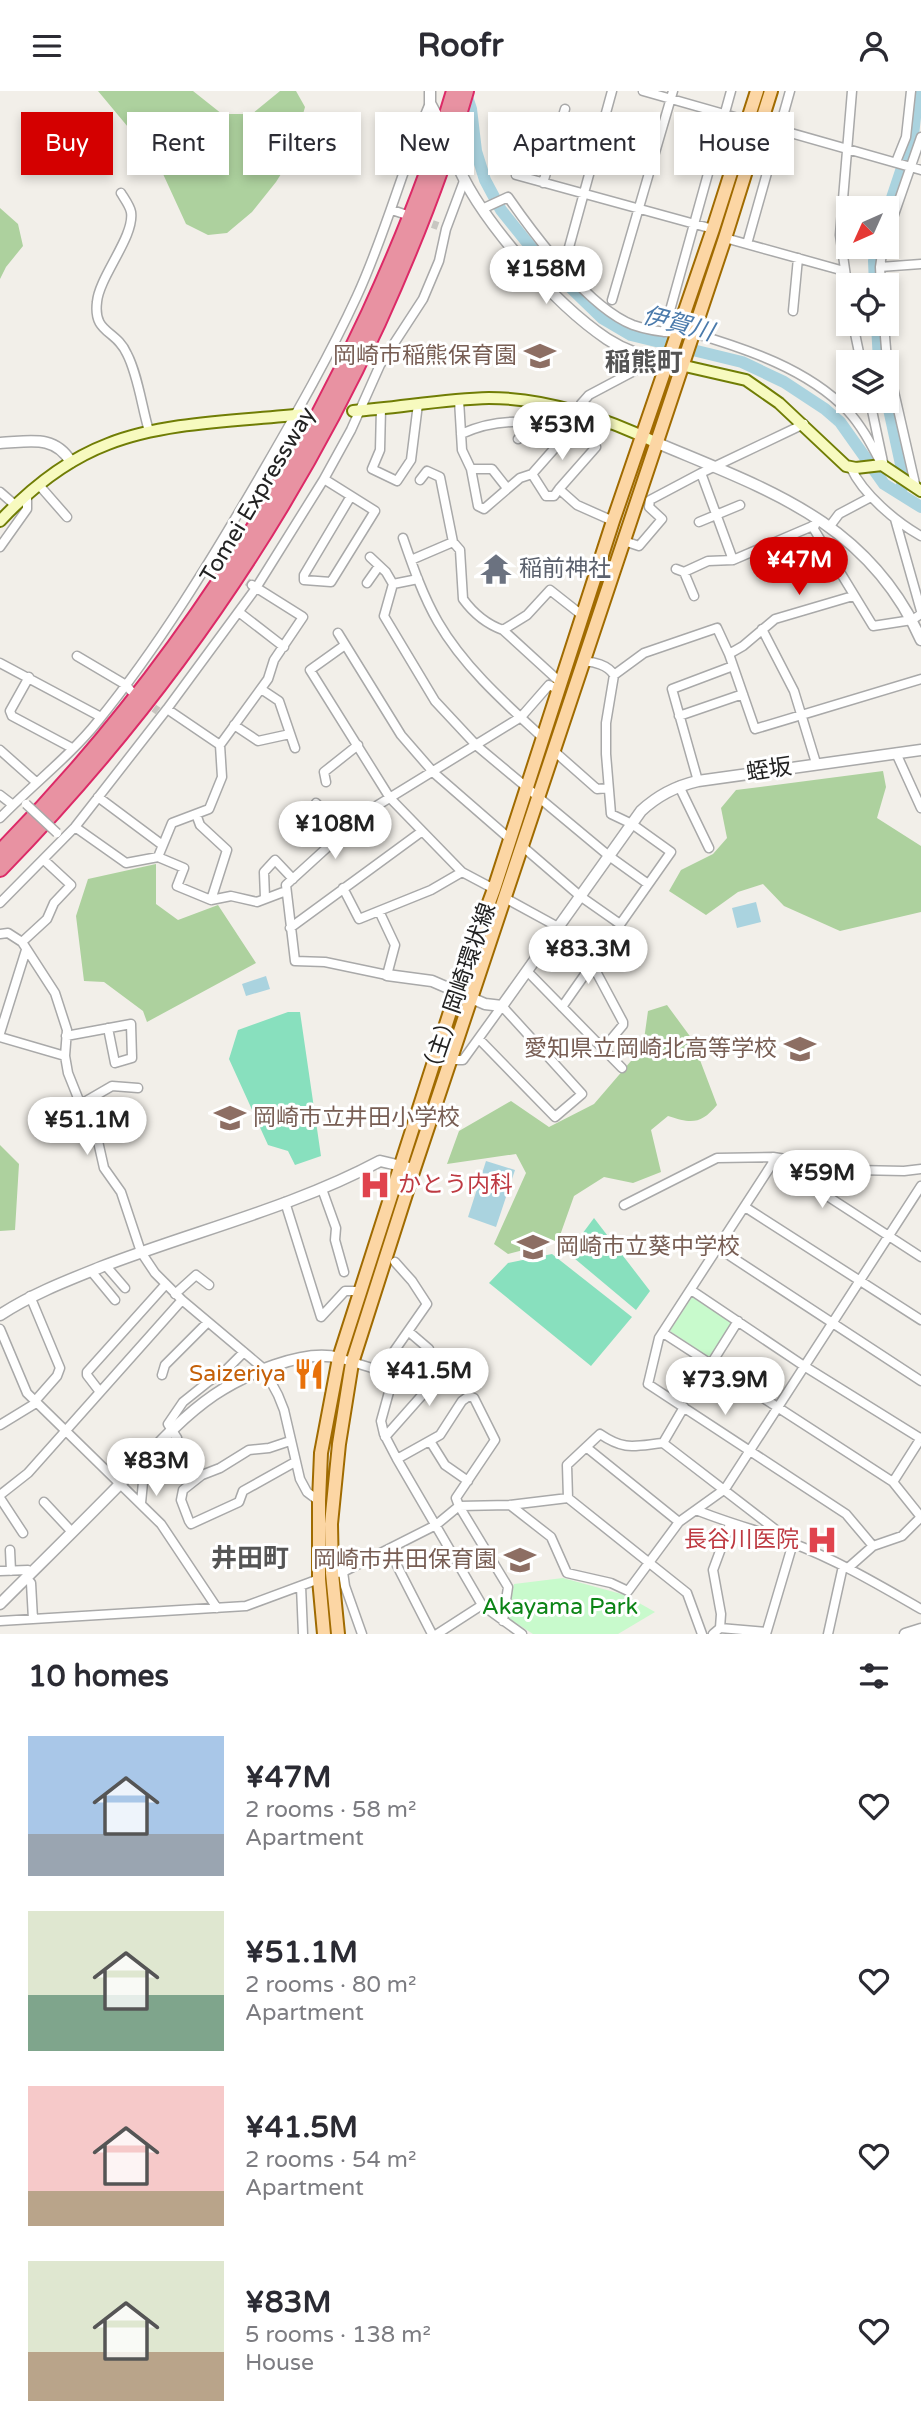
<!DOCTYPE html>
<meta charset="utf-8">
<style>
:root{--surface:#fff;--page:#f2f2f3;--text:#2b2b33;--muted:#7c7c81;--accent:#d40000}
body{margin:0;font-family:"Varela Round","Noto Sans JP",sans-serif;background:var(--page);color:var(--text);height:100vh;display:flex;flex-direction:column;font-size:26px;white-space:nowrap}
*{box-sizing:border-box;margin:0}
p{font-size:23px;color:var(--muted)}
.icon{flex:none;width:38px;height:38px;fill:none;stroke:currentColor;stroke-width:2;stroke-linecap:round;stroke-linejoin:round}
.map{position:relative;height:1543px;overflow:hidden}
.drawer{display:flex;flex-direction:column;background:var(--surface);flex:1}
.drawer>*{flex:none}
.banner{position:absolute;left:21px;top:21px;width:880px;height:63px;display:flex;gap:14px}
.needle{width:46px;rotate:225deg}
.fabs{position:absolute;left:836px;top:105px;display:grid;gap:14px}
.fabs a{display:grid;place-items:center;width:63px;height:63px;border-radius:0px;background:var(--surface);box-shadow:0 4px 10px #0003;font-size:35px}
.price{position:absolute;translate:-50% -60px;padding:0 16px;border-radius:24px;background:#fff;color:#222;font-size:23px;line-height:46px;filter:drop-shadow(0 2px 4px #0008)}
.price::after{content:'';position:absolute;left:50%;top:42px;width:21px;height:16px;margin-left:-10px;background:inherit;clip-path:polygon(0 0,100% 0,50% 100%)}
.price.selected{background:var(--accent);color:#fff}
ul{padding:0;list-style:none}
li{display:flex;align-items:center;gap:21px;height:175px;padding:0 28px}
li span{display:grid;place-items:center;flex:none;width:196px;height:140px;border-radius:0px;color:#555}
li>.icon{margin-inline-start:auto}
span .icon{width:84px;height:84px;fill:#fffc;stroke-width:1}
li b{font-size:30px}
h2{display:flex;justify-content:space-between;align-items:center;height:84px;padding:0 28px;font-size:30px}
.pill{padding:0 24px;border-radius:0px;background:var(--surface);box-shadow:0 4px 10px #0003;font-size:24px;line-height:63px}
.pill.selected{background:var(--accent);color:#fff}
header{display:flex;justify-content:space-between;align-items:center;height:91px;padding:0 28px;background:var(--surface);font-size:32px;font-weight:800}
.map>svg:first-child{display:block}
</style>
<header><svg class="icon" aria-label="menu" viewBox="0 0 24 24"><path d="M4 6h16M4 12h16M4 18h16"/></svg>Roofr<svg class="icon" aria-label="person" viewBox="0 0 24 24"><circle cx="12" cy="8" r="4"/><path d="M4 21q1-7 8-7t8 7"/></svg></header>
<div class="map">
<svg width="921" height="1543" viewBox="0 0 921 1543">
<rect width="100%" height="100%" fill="#f2efe9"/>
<path fill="#add19e" d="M98,0H193L222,23H252L280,0H296L305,16L291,67L276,91L252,121L227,142L208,144L186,133L158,72Z
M0,117L18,133L23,155L6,176L0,188Z
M883,680L886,696L877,727L921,755V821L840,840L784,815L763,793L738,801L706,824L669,800L681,779L713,763L727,747L721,717L736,699Z
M156,773V813L178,829L218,814L256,872L147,931L143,920L104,891L84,890L76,825L88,788Z
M667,914L692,948L717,1014C701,1033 692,1033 668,1025L651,1039L661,1081L633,1092L604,1086L574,1105L558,1150L508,1163L494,1153L526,1082L516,1063L447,1073L459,1040L511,1010L549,1036L594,1013L643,956L648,920Z
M0,1054L19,1073L15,1139L0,1140Z"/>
<path fill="#c8facc" d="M692,1206L732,1232L709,1266L670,1240Z
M563,1487L625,1504L655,1521L618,1543H533L508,1527L514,1493Z"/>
<path fill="#88e0be" d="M288,921H300L321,1065L295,1074L288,1060L268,1054L229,968L238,939Z
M594,1127L650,1200L636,1219L568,1162Z
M552,1163L632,1226L591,1275L489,1192L508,1172Z"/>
<path fill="#aad3df" d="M756,811L761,831L737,837L732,817Z
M266,885L270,898L246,905L242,893Z
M486,1070L515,1079L496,1136L468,1126Z"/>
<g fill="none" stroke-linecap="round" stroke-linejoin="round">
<path stroke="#aad3df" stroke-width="12" d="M465,0L471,18L476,60L485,89L501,119L538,165L602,227L631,244L742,271L784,291L825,318L840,331L884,393L921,416
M887,122L913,44L918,0
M875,194L874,170L877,156
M877,233L879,271
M887,309L902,378V397"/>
<path stroke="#c8c6c1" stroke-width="8" stroke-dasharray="8 4" stroke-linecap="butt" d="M421,129L438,135
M217,471L252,494
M144,610L158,620"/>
<defs>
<path id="minor" d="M643,0L921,79
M896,71L906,46L911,0
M516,84L713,138
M543,92L565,18
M121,102C124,107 130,115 131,121C135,145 99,186 97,211C93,243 116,238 127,263C138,284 142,317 149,340
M482,118L508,106C535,145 589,217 633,234C647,239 662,241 676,242
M392,119L404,123
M887,144L921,46
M725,147L844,180
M747,153L790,0
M568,160L612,0
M880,176L921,173
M881,194L880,176L883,156
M849,206L840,144L852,0
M612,209L673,0
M793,220L798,167
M853,233L861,271
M884,233L887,270L916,397
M664,241L731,0
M693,242C747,258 807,278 847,319C862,335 872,355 882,374
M459,309L462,359L471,378L478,415L484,418L520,387L532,383L546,405H554L559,398L577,414L613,430
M870,310L883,371
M381,317L380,359L372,378L397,390L411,369L418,313
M577,321L581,313L589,304L655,269
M556,337L561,317
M461,343C505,323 557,328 596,356L559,398
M518,348L526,338V330
M851,377C863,403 896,431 921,445
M471,378H492L507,397
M701,382L804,333
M532,383L569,341
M324,388L375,420L331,491L304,489V484L351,405
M420,389L427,380L440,386L453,451
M39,394L67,426
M0,401L15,414
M895,428L921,520
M699,431L740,414
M812,435L873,535L912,529L921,523
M830,435L839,423L871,406
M403,447C413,476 423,505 438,531C464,576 506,613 543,647
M624,450L639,455L662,428L649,416L650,409L701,382L733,469
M0,456L27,418V406
M370,466L386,481L393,493
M411,469L453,451L460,459L463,508C474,523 486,533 503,539L561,592
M676,478L684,481L708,470L733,469L815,434
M684,481L694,505
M418,488L393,493L384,525L435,610L477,655L609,765L648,793
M367,492L379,475
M240,522L284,556
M762,538L794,600L816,672
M503,539L527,524L550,499L583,525
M338,542L401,644L434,682L511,749
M345,554L310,579L390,707L462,781L494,798
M729,563L743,555L775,528L853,505
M77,565L126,594L131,600
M583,571C593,570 608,574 614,584
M0,572L101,626
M29,586L10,620L12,625L72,657
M261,598L279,610L295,657
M167,618L220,654
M679,625L743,603
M234,634L258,650L290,643
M0,659L36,691
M554,660L597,698L608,697
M896,662L921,717
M698,690L672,598L733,575
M326,691L324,681L358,654
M679,695L709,757
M0,704L13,714
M98,706L161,753
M316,712L344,742
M0,727C31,695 71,664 98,630C159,555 210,471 259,387C293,328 328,268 357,205C386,142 403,75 430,12
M307,731L330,755
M75,736L126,772L158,766L172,732L209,718L222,686L220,654L268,588L274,569L303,526L252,494
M522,755L580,805L620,833
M158,766L184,777L177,795L211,809L227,759L200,734L196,723
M343,797L359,828L431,799L462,781
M265,807L264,781L275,769L293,788
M505,807L558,836L592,873L623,931V934L603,958
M211,809L231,805L257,811L286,800
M0,812L75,736L167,618L256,497L324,388L351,339L380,274L423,208L439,170L446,138L464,90
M379,820L395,854L387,884L325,871L295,870L286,794L365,722L521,626L549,594L559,599
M290,837L421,741
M0,843L8,842L22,851L55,902L67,939L65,965L68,982L78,1007L95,1037L104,1077L121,1101L141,1161L155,1182L182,1209L264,1278L278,1304L284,1319L300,1388L307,1401L319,1410
M22,851L47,828L54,812L71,794L44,769
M527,880L622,977
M562,916L671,761L632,733L611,723L606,663V632L614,584L644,562L717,537L729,563L755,638L921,588
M0,942L26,859
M66,945L131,933L132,967L115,972L108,937
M0,946L65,965
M450,969H463L502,915L582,1003L555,1026L479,948
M81,1013L112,995L138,997
M773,1066L772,1073L659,1247L648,1293L846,1423L873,1455
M803,1069L801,1088L921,1166
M322,1098L336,1137L335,1149L344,1181
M285,1111L321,1226L345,1200H361
M624,1114L717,1067L773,1066L855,1079L904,1080L921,1078
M745,1116L921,1229
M718,1157L921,1290
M395,1171L412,1190L427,1213L390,1266L428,1298
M106,1175L125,1197
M91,1180L115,1209
M691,1199L804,1275L920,1347
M175,1203L196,1184L209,1194
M30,1205L60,1277L57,1285L35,1310
M0,1238L27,1302L161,1433L217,1517
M408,1240L429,1258
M663,1242L893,1391L921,1426
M339,1267L372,1277L384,1288L389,1301L381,1330L384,1343L397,1368L482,1514L522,1543
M711,1273L738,1230
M162,1284L165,1274L208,1231
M100,1301L87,1284V1281L166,1193
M0,1334L36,1312
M385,1346L432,1293L446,1270
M290,1350L269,1357L249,1359L220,1377L202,1384L183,1399L181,1409L189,1430L191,1433L239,1411L243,1400L295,1371
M430,1350L445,1374L468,1390
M663,1352L684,1316
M586,1356L679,1431
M397,1368L440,1344L462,1310L469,1305L474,1307L495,1349L456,1407L459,1415L508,1496L503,1530
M893,1391L921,1347
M0,1404L28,1382L182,1209
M0,1407L23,1442
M568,1407L567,1374L600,1343C625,1360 634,1355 663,1352L793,1452
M44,1411L72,1441
M141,1412L144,1381L177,1347L168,1333L183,1311L208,1291L225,1280L244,1261
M510,1414L551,1446L567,1482L611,1492L628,1500L679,1431L725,1398L921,1095
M696,1419C728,1432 760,1440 792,1452C837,1469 879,1494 921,1518
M10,1459L11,1480
M389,1459L432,1543
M848,1477L873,1455L902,1445L921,1426
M0,1480L28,1479L31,1482
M343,1481L345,1495L362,1543
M332,1482L343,1481L436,1434L459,1415L510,1414L568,1407L687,1502L702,1543
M26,1487L31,1492L33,1528
M301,1495L303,1543
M0,1530L246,1515L319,1488
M720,1537L721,1523L713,1479L730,1433
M437,1543L482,1514
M713,1543L720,1537L766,1541
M766,1543L793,1452
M828,1543L843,1475"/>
<path id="tertiary" d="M430,0V12L437,25
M455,68C477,126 555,213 607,248C624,259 647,267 667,270
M655,351C766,398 868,430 921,549
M0,352C29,351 54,343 71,371
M387,884L432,890L485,913L502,915L641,720C657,705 676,695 698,690L921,659
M0,1224C32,1203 66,1190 101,1176C194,1140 292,1117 380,1070L414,1078
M0,1513C40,1473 81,1433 121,1392C150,1362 179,1328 214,1304C244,1284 304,1257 339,1267
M905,1543L921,1538"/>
<path id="secondary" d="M676,273L746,289L779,312L846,375L856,377L882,374L921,400
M353,320C398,317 443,308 489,307C545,307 605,327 655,351
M0,430C30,398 66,369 108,353C166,330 243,330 304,323"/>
<path id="primary" d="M324,1543L319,1488V1410L321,1362L339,1267L457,899L494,798L613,430L713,138L757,0
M338,1543L332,1482L331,1433L339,1353L352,1272L414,1078L725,147L771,0"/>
<path id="motorway" d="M0,761C154,605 277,421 369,222C402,150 432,76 454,0
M0,778C156,618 284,436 378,232C412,157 443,80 466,0"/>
</defs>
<use href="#minor" stroke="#a9a9a9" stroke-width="11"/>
<use href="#tertiary" stroke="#a9a9a9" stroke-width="13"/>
<use href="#secondary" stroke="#707d05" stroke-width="14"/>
<use href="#primary" stroke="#a06b00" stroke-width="16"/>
<use href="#motorway" stroke="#dc2a67" stroke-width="18"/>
<use href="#minor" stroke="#fff" stroke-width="8"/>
<use href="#tertiary" stroke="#fff" stroke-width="10"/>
<use href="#secondary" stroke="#f7fabf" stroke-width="10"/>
<use href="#primary" stroke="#fcd6a4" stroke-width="12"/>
<use href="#motorway" stroke="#e892a2" stroke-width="14"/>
<defs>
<path id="minor-bridge" d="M26,713L57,742"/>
</defs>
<use href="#minor-bridge" stroke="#a9a9a9" stroke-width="11" stroke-linecap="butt"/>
<use href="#minor-bridge" stroke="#fff" stroke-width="8"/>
</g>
<defs>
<symbol id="school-bare" viewBox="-9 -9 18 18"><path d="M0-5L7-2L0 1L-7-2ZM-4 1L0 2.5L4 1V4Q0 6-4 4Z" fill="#8d6e63" stroke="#fff" stroke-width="2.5" paint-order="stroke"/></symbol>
<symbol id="temple-bare" viewBox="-9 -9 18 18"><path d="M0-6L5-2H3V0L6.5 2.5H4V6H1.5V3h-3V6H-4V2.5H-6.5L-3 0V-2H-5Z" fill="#6b7280" stroke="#fff" stroke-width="2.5" paint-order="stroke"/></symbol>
<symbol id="hospital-bare" viewBox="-9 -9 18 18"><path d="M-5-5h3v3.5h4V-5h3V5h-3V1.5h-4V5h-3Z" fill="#e0444e" stroke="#fff" stroke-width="2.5" paint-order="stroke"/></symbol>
<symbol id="restaurant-bare" viewBox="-9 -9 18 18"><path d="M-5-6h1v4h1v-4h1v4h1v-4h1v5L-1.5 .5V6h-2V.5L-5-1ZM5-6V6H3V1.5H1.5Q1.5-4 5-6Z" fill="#e8710a" stroke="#fff" stroke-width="2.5" paint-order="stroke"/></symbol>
</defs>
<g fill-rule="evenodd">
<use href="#school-bare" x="518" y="243" width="44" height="44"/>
<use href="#temple-bare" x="474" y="456" width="44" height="44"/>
<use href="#school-bare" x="778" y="936" width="44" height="44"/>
<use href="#school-bare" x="208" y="1005" width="44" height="44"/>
<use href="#hospital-bare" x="353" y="1072" width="44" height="44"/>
<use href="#school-bare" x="511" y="1134" width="44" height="44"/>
<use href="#restaurant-bare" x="287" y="1261" width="44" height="44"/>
<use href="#hospital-bare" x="800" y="1427" width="44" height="44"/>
<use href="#school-bare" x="498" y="1447" width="44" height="44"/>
</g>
<g text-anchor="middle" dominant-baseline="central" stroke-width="6" stroke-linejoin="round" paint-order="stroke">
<g font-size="23" fill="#785e54" stroke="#fff" text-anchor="end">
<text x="517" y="265">岡崎市稲熊保育園</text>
<text x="777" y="958">愛知県立岡崎北高等学校</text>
<text x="253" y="1027" text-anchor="start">岡崎市立井田小学校</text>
<text x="556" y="1156" text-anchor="start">岡崎市立葵中学校</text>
<text x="497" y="1469">岡崎市井田保育園</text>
</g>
<g font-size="23" fill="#222" stroke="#fff">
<text transform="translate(258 404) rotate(-59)">Tomei Expressway</text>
<text transform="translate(769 679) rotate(-9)">蛭坂</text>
<text transform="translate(459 900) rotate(-71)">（主）岡崎環状線</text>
</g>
<g font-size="23" fill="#5b616d" stroke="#fff" text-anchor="start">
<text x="519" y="478">稲前神社</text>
</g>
<g font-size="23" fill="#be3a42" stroke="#fff" text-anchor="start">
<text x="398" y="1094">かとう内科</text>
<text x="799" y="1449" text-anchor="end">長谷川医院</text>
</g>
<g font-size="23" fill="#c56008" stroke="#fff" text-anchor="end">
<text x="286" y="1283">Saizeriya</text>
</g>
<g font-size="23" fill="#0c8416" stroke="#fff">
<text x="560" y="1516">Akayama Park</text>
</g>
<g font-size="24" font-style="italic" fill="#4a7aab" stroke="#fff">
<text transform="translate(678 233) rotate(15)">伊賀川</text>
</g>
<g font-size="26" font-weight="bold" fill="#555" stroke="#fff">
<text x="644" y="271">稲熊町</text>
<text x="250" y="1467">井田町</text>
</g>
</g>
</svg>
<div class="fabs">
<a><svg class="needle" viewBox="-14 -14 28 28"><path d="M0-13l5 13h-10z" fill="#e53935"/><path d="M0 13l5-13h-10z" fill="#7c7c81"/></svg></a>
<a><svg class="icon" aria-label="locate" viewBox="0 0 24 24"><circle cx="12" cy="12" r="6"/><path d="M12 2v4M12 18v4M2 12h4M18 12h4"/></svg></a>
<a><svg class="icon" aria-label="layers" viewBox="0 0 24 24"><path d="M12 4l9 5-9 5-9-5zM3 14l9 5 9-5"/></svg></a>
</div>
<b class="price" style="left:546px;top:215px">¥158M</b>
<b class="price" style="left:562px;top:371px">¥53M</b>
<b class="price selected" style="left:799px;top:506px">¥47M</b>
<b class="price" style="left:335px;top:770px">¥108M</b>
<b class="price" style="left:588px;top:895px">¥83.3M</b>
<b class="price" style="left:87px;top:1066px">¥51.1M</b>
<b class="price" style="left:822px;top:1119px">¥59M</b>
<b class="price" style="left:429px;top:1317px">¥41.5M</b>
<b class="price" style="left:725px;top:1326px">¥73.9M</b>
<b class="price" style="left:156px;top:1407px">¥83M</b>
<div class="banner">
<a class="pill selected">Buy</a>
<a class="pill">Rent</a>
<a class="pill">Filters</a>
<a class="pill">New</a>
<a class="pill">Apartment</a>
<a class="pill">House</a>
</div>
</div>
<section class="drawer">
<h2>10 homes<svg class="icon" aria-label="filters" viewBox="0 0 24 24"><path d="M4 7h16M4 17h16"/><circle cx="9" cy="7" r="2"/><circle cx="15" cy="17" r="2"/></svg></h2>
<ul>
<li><span style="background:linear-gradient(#a9c7e8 70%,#9aa5b1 0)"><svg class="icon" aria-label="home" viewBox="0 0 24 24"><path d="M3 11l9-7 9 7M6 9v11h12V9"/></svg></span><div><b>¥47M</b><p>2 rooms · 58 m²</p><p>Apartment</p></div><svg class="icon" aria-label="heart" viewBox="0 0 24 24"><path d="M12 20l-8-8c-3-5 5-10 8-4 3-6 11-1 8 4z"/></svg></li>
<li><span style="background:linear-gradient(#dfe7d0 60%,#7fa58c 0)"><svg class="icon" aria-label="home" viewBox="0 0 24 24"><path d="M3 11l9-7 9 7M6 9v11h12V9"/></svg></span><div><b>¥51.1M</b><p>2 rooms · 80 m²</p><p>Apartment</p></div><svg class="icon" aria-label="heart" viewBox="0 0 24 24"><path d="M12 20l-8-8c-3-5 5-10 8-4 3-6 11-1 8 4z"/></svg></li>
<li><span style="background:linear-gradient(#f6c9c9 75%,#b9a48a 0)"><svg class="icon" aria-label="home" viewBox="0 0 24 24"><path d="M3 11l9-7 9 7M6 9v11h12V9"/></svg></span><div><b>¥41.5M</b><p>2 rooms · 54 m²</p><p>Apartment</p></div><svg class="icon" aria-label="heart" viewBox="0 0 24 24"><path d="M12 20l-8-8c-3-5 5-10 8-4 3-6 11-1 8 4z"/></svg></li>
<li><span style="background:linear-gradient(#dfe7d0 65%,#b9a48a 0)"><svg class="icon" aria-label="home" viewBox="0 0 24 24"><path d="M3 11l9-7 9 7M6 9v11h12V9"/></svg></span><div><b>¥83M</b><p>5 rooms · 138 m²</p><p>House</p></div><svg class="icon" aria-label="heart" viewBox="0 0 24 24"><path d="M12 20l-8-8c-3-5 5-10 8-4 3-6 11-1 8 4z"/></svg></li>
</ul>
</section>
